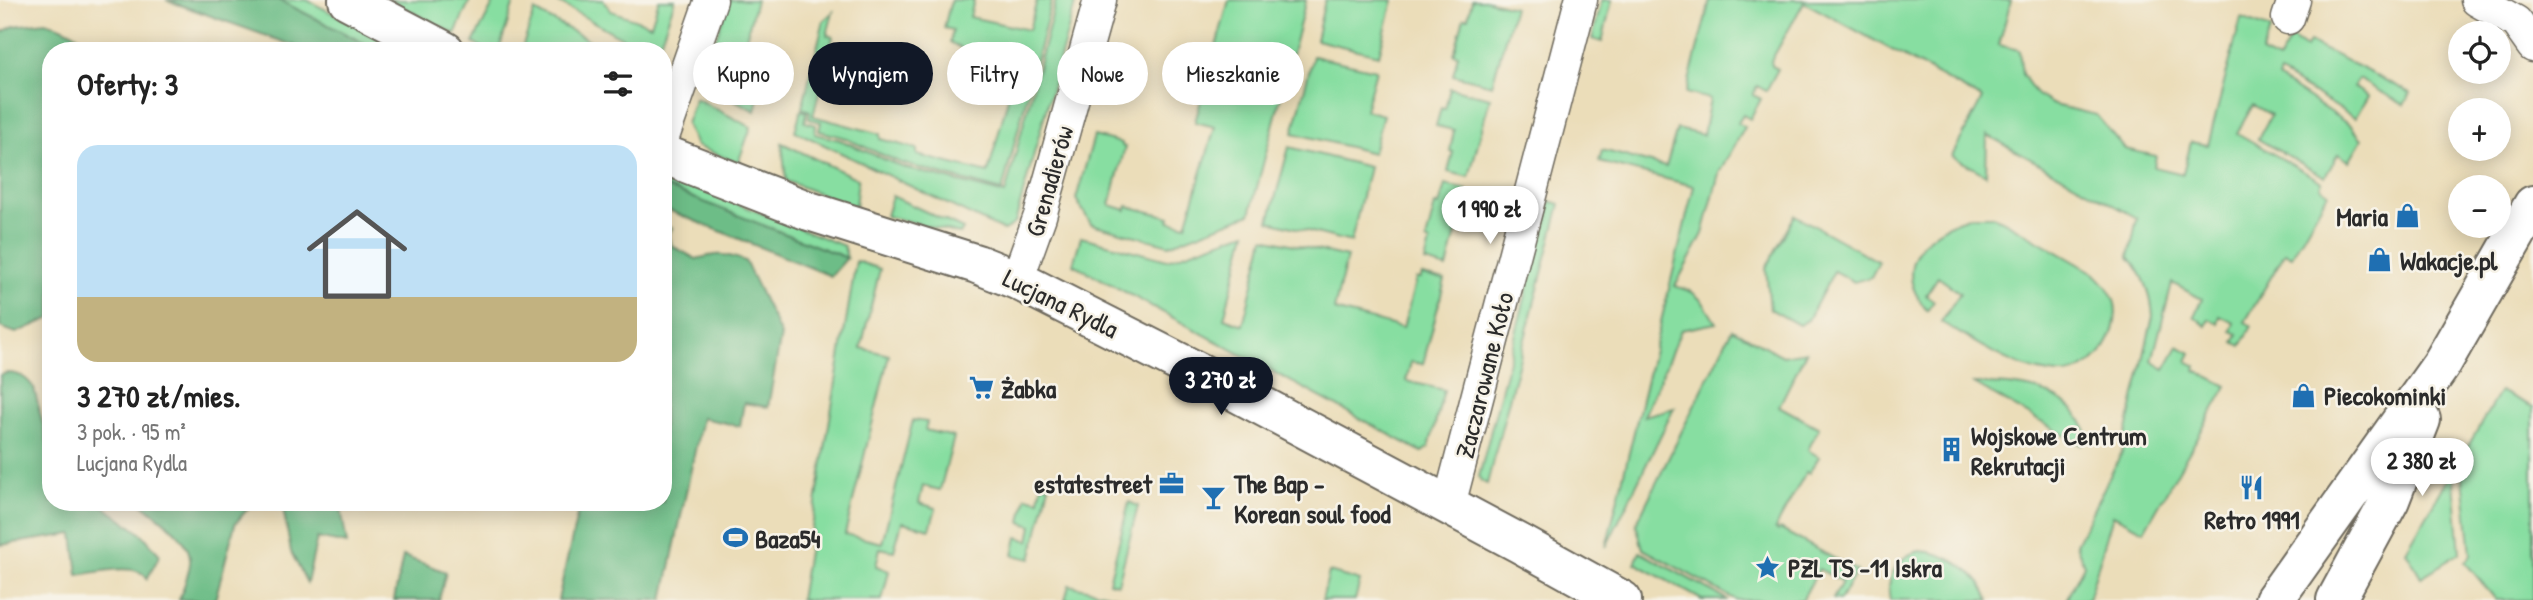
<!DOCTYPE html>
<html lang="pl">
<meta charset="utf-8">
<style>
:root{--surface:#fff;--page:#f6f6f6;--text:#222;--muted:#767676;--accent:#111827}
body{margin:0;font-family:"Patrick Hand",sans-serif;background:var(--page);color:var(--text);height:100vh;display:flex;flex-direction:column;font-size:26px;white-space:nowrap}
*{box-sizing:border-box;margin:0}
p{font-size:23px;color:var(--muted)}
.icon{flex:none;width:38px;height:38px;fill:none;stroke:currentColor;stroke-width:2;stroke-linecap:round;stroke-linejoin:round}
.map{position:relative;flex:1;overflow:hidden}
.details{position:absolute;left:42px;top:42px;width:630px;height:469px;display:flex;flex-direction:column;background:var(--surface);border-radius:28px;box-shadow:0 4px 18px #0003}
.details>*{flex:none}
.guide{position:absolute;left:693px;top:42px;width:665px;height:63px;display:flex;gap:14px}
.fabs{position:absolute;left:2448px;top:21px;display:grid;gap:14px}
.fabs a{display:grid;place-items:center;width:63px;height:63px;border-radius:50%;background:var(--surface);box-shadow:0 4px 18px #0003;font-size:35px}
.price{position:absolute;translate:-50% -60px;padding:0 16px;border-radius:24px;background:#fff;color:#222;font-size:23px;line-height:46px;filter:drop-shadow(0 2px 4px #0008)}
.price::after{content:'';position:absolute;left:50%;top:42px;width:21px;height:16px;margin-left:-10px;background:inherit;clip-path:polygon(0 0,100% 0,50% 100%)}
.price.current{background:var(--accent);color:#fff}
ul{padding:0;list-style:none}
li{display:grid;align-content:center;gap:14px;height:371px;padding:0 35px}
li span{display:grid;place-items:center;height:217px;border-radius:21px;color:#555}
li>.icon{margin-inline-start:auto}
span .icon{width:126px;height:126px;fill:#fffc;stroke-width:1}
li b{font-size:30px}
h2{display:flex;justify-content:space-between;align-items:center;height:84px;padding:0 35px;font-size:30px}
.chip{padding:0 24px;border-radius:32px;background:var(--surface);box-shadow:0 4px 18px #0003;font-size:24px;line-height:63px}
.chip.current{background:var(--accent);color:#fff}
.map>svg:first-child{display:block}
</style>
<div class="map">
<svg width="2533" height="600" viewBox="0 0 2533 600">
<rect width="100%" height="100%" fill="#f7f3e8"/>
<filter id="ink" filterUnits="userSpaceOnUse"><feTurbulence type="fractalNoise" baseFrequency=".0143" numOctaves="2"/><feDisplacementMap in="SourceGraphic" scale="14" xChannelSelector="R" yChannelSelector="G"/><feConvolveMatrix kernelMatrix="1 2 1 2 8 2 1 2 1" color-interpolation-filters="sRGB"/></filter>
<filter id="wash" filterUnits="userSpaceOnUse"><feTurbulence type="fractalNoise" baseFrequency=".00686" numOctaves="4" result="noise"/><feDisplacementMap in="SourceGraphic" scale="28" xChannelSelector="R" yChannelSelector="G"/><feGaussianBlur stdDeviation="1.57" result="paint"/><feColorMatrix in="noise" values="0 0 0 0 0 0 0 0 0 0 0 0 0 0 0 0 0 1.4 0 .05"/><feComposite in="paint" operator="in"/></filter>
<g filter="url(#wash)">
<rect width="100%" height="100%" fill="#ebddb9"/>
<path fill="#87dea1" stroke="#598466" stroke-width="2" d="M279,0H307L406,51H379Z
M389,0H470L455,34Z
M495,0L514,2L500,47L496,51H489L473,43Z
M554,0H603L611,11L651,25L659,0H675L657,51H646Z
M729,0H756L733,88L759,94L755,111L701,82Z
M951,0H974L970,17L1029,30L1037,0H1052L1002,191L901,163L842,137L819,131L821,122L809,119L810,111L802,108L824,20L833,12L827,35L833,37L813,116L880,134V139L917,149V155L988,173L1015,72L1007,69L1008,63L966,51L950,42L953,30L944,28Z
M1056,0H1076L1015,223L1004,231L795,131L801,110L807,112L805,122L816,125L815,134L840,140L902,167L1005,194Z
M1229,0H1306L1250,214L1169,245L1091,224L1076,199L1094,136L1122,143V146L1125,147L1110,205L1126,210L1127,206L1170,217L1169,221L1186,225L1215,127L1195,122Z
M1325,0H1393L1379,55L1316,40Z
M1472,0H1485L1514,7L1492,85L1453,75L1458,55L1454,54L1464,18H1468Z
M1602,0H1612L1602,42L1592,39Z
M1710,0H2011L1999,45L2019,50L2022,74L2037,95L2054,105L2096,115L2125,149L2156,156L2154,167L2183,174L2191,142L2208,145L2241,18L2271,29L2261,53L2278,61L2291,38L2306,48L2309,42L2411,93L2404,105L2358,79L2353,87L2368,96L2355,118L2280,73L2278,78L2351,126L2362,139L2349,161L2338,154L2325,177L2258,139L2271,115L2253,105L2237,133L2322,182L2320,187L2328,193L2292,256L2285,253L2245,322L2252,326L2241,346L2234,342L2238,334L2231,331L2234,323L2220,316L2218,323L2209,319L2206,326L2194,316L2202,299L2172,283L2152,361L2165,369L2178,346L2191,353L2187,361L2196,366L2195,370L2227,386L2144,531L2113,515L2088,600H2066L2084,565L2076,544L2122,452L2153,316C2151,292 2144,275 2129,257L2137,218L1987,135L1986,175L1952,156L1982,99L1804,2L1771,61L1772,66L1778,69L1766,91L1757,86L1753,95L1761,99L1750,119L1743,115L1738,123L1745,127L1719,173L1703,234L1675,286L1692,292L1702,301L1716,323L1681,330L1644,416L1674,408L1606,547L1694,186L1599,162L1602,150L1666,167L1677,129L1703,135L1710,99L1686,93Z
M535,11L609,51H521Z
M1313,56L1376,70L1365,110L1383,115L1373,153L1293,133Z
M1450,88L1490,98L1469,177L1448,172L1453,152L1450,151L1454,130L1436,126L1441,108L1445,109Z
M695,98L751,127L738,163L696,146L686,124Z
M782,143L858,179L855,207L786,181Z
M1289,147L1369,167L1351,242L1269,221Z
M663,174L844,246L847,258L663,186Z
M1445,185L1467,190L1447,268L1425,262L1430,242L1426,240L1435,205L1439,206Z
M892,196L963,229L960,234L886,216Z
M1550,201L1560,204L1487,484L1481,481L1479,477Z
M1795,215L1879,262L1871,277L1854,282L1834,271L1808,320L1799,325L1770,309L1766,268Z
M1971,216H1992L2002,220L2094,273C2103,282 2112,291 2115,304C2121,336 2092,377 2058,374C2018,372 1975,342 1941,322L1960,293L1938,277L1926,295L1934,301L1927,311C1921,302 1914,294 1912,283C1905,246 1942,225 1971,216Z
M1246,232L1224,318L1243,325L1264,238L1347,257L1334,310L1403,328L1416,279H1420L1422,275L1445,280L1423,364L1411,362L1406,381L1444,390L1429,447L1422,452L1073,264L1081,237L1167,260Z
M856,261L880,269L861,348L889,355L845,534L882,543L913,420L927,422L925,430L954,437L940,490L923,486L919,503L936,508L930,529L902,522L894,551L880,548L876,566L889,571L882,600H800Z
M1732,329L1783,356L1806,352L1779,406L1819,428L1808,450L1819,457L1809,473L1806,472L1775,529L1778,531L1780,529L1857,571L1840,600L1833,599L1842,582L1819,569L1802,600H1736L1643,549L1636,524Z
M1974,384C2015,383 2072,387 2087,434L2082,445Z
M2500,391L2533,407V600H2496L2465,562L2471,555L2461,458Z
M2453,470L2460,553L2421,577L2406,551Z
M1042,484L1049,486L1031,559L1013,555L1017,537L1029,541L1032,526L1021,522L1026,497L1039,500Z
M1129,502L1138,506L1118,584L1109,582Z
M1920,551C1947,552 1981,574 1989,600H1890C1885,578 1898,555 1920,551Z
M1640,552L1728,600H1702L1635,563Z
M1329,572L1360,581L1355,600H1322Z
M1069,585L1125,598L1124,600H1065Z"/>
<path fill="#6dbd87" stroke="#4c7459" stroke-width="2" d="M166,0H279L379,51H309Z
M45,22C64,26 81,34 92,51H51V318L16,333L0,327V33L14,26Z
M663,186L847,258L831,276L663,208Z
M663,224L672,228L669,234L672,246L696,259C718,253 724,253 745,261L781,335L768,407L744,403L740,426L702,418L663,600H558L580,502H663Z
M7,373C20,373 27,378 34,388L51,458V502H98L143,535L160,555L147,579C138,561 95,573 78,575L73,534L0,545V375Z
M140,502H253L235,524L215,600H179C183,588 189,575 190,563C193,538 157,517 140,502Z
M282,502H340L347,544L317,538L307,583L291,552Z
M403,556L446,572L439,600H394Z"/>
</g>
<g filter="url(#ink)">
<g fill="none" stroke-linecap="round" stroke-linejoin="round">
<defs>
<path id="minor" d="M2477,0L2516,22L2533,46
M2288,18L2294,0
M663,137L711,0
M1017,280L1040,216L1100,0
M1449,505L1581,0"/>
<path id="tertiary" d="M348,0L445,51
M663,154L809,211L977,264L1017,280L1208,377L1519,543L1622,600
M2274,600L2441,365L2533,205
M2336,600L2390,500L2421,420"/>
</defs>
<use href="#minor" stroke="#6e695d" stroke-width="35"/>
<use href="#tertiary" stroke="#6e695d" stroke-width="42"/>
<use href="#minor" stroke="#fff" stroke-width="32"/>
<use href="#tertiary" stroke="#fff" stroke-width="38"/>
</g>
</g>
<defs>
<symbol id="shop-bare" viewBox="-9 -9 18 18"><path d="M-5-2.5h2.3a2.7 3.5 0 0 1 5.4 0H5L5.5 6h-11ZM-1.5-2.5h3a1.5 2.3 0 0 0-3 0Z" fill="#1f6fb2" stroke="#f7f3e8" stroke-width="2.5" paint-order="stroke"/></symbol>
<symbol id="supermarket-bare" viewBox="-9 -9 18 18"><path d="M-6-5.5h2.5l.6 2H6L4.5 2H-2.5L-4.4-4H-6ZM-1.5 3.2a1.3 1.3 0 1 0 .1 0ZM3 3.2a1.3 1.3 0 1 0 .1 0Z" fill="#1f6fb2" stroke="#f7f3e8" stroke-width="2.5" paint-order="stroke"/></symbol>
<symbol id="building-bare" viewBox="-9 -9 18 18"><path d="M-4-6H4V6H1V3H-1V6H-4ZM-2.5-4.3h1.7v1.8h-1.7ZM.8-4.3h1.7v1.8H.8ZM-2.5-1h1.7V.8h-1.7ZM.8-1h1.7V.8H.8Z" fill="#1f6fb2" stroke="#f7f3e8" stroke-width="2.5" paint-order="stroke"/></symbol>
<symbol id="office-bare" viewBox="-9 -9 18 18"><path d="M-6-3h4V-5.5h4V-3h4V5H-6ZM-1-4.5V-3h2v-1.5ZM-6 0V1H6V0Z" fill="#1f6fb2" stroke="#f7f3e8" stroke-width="2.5" paint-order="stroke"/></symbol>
<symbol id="restaurant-bare" viewBox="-9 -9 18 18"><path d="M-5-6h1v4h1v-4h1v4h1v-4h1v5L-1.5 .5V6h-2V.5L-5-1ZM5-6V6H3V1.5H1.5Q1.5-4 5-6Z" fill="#1f6fb2" stroke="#f7f3e8" stroke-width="2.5" paint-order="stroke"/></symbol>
<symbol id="bar-bare" viewBox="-9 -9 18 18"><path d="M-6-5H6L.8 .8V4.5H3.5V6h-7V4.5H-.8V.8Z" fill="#1f6fb2" stroke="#f7f3e8" stroke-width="2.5" paint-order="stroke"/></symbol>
<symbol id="stadium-bare" viewBox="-9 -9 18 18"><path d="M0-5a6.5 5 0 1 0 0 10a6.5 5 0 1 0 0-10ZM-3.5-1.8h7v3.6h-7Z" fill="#1f6fb2" stroke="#f7f3e8" stroke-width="2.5" paint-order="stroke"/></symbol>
<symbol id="sight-bare" viewBox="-9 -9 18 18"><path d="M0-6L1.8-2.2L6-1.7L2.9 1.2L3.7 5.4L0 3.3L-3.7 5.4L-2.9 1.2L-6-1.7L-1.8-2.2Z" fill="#1f6fb2" stroke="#f7f3e8" stroke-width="2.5" paint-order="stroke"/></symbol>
</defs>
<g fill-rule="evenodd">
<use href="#shop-bare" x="2390" y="198" width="35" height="35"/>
<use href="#shop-bare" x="2362" y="242" width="35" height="35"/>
<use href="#supermarket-bare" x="964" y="370" width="35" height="35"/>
<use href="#shop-bare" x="2286" y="378" width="35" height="35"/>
<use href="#building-bare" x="1934" y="432" width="35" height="35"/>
<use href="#office-bare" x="1154" y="466" width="35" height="35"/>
<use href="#restaurant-bare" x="2234" y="470" width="35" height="35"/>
<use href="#bar-bare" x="1196" y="480" width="35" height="35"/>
<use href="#stadium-bare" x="718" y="520" width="35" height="35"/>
<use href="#sight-bare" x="1750" y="550" width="35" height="35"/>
</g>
<g text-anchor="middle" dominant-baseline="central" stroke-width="5" stroke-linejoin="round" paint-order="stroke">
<g font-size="26" fill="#2b2b2b" stroke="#f7f3e8">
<text transform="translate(1049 181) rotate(-74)">Grenadierów</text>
<text transform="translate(1061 303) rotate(26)">Lucjana Rydla</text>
<text transform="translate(1484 375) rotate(-76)">Zaczarowane Koło</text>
</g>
<g font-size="26" font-weight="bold" fill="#2b2b2b" stroke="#f7f3e8" text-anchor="start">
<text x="2388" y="216" text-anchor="end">Maria</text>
<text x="2400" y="260">Wakacje.pl</text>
<text x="1001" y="388">Żabka</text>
<text x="2324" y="395">Piecokominki</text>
<text x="1971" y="435">Wojskowe Centrum<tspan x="1971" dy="30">Rekrutacji</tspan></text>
<text x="1152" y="483" text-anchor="end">estatestreet</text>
<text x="1234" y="483">The Bap -<tspan x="1234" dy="30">Korean soul food</tspan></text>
<text x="2252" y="519" text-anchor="middle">Retro 1991</text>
<text x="755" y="538">Baza54</text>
<text x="1788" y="567">PZL TS -11 Iskra</text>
</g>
</g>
</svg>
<div class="fabs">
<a><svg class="icon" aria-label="locate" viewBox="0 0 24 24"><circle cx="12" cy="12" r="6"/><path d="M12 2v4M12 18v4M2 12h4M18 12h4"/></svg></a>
<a>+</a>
<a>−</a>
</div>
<b class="price" style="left:1490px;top:246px">1 990 zł</b>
<b class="price current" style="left:1221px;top:417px">3 270 zł</b>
<b class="price" style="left:2422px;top:498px">2 380 zł</b>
<div class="guide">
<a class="chip">Kupno</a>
<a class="chip current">Wynajem</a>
<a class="chip">Filtry</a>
<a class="chip">Nowe</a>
<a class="chip">Mieszkanie</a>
</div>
<section class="details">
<h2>Oferty: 3<svg class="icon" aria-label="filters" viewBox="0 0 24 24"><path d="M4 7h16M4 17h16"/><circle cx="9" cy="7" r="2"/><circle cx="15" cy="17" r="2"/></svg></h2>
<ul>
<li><span style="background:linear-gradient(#bfe0f5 70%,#c2b280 0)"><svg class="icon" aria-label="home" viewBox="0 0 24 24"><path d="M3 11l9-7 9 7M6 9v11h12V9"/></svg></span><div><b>3 270 zł/mies.</b><p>3 pok. · 95 m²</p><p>Lucjana Rydla</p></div></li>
</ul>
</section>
</div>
